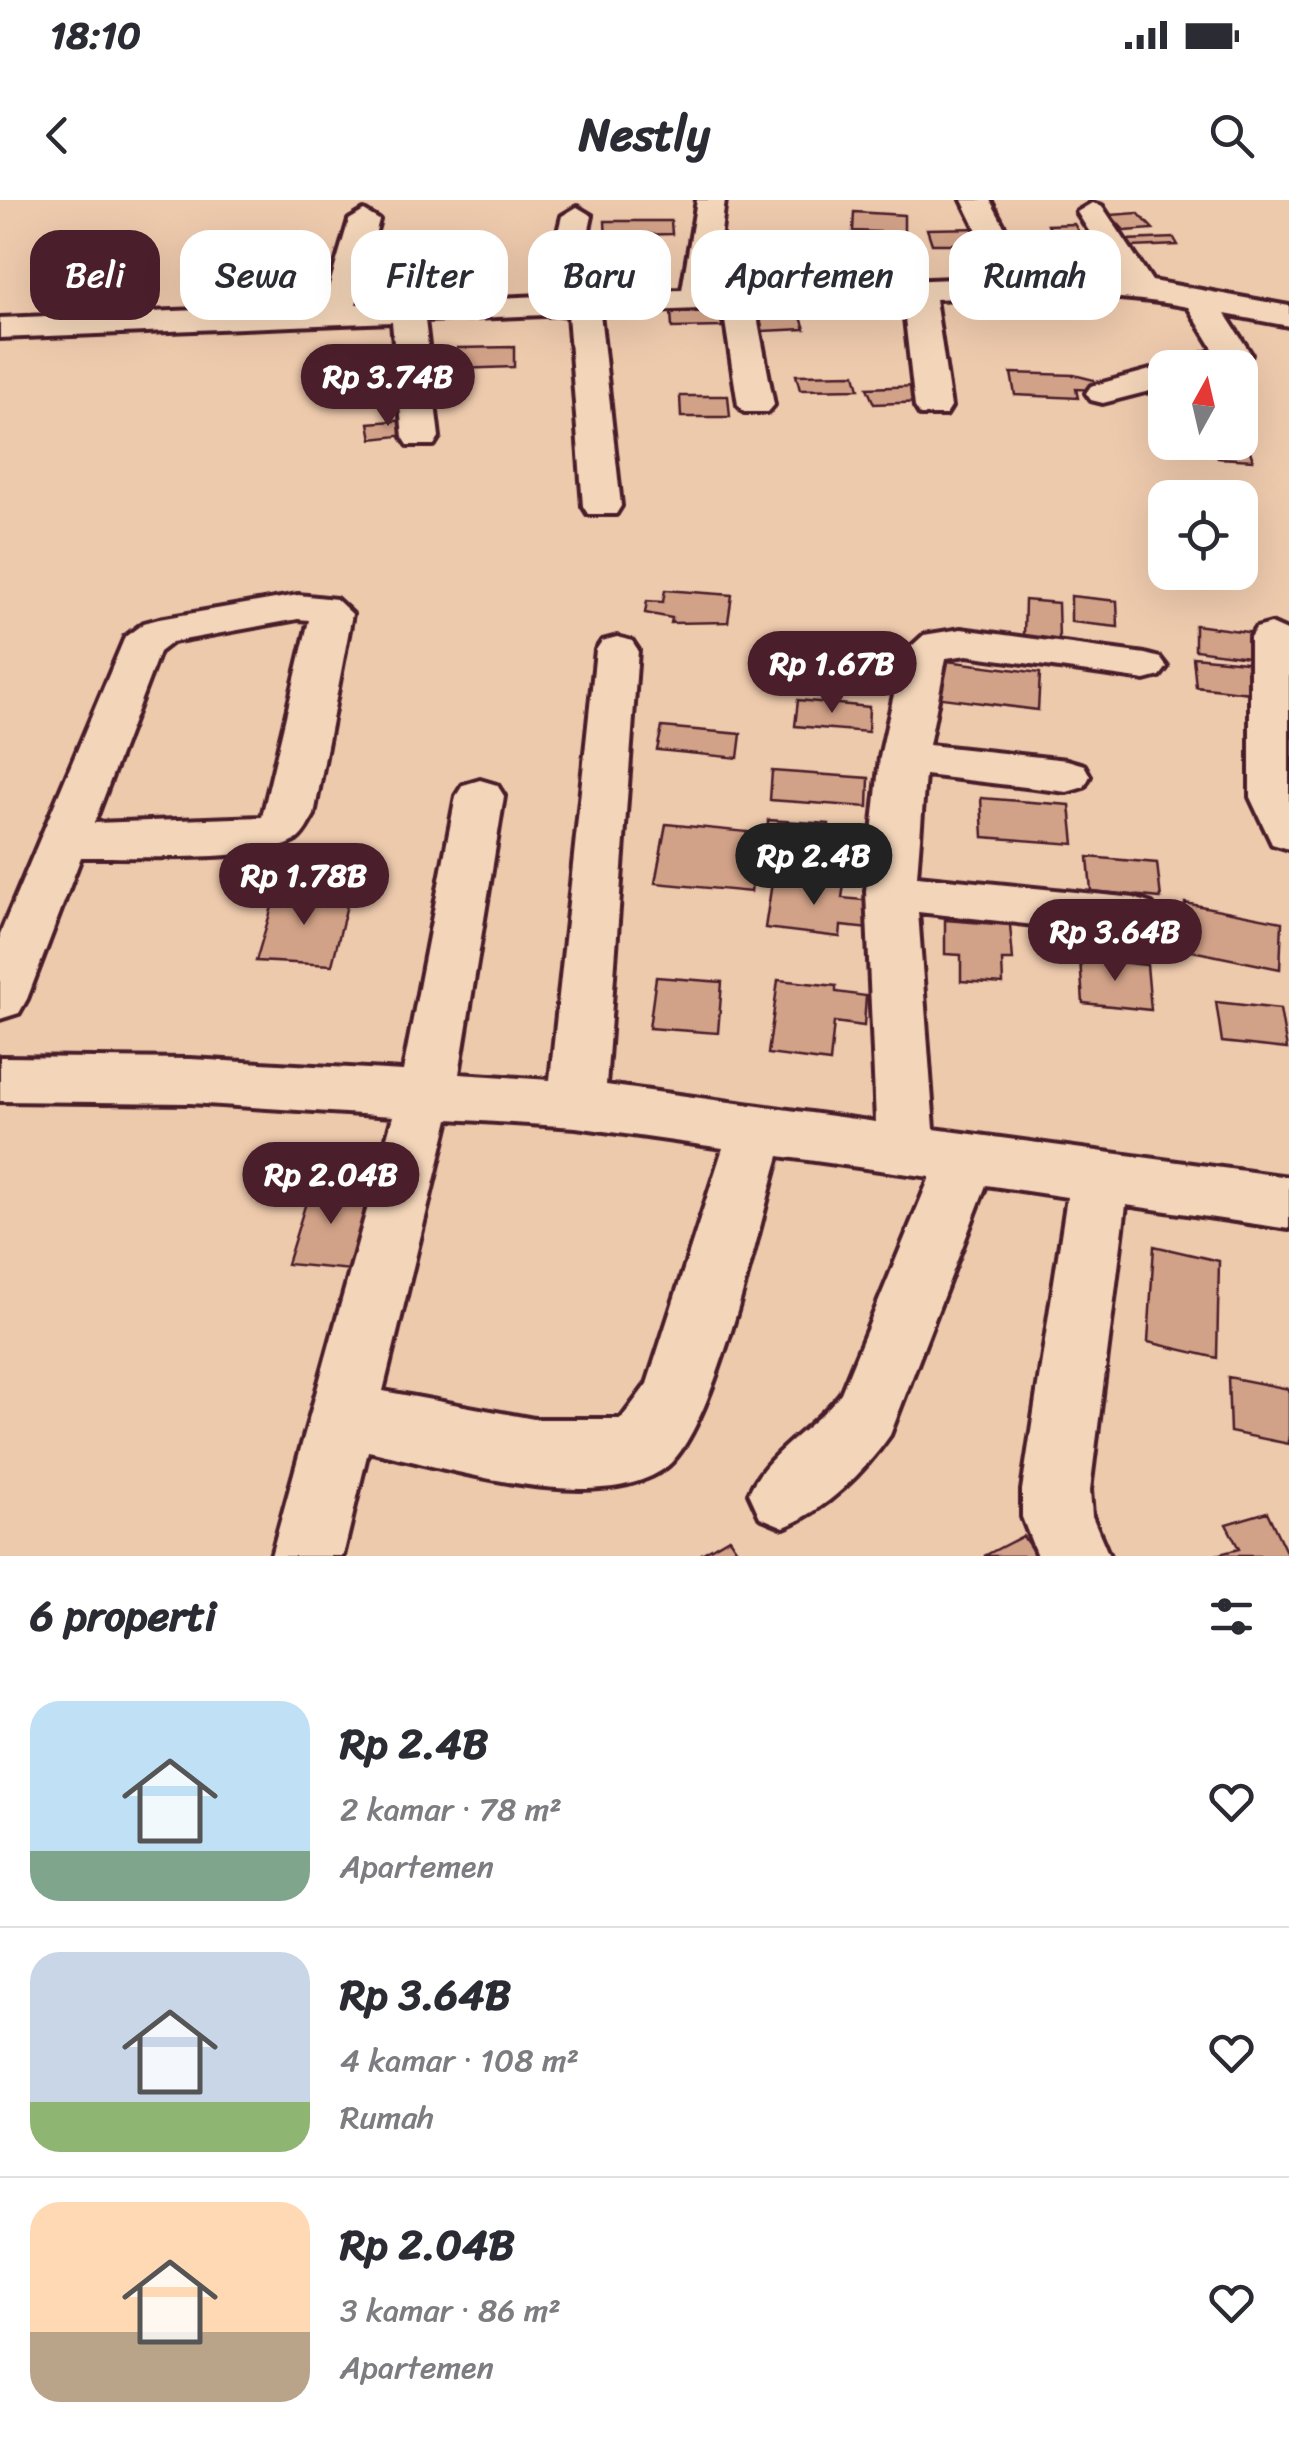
<!DOCTYPE html>
<html lang="id">
<meta charset="utf-8">
<style>
:root{--surface:#fff;--page:#f2f2f3;--text:#2b2b33;--muted:#7c7c81;--line:#e1e1e2;--accent:#4a1f2b}
body{margin:0;font-family:Sriracha,sans-serif;background:var(--page);color:var(--text);height:100vh;display:flex;flex-direction:column;font-size:38px;white-space:nowrap}
*{box-sizing:border-box;margin:0}
p{font-size:32px;color:var(--muted)}
.icon{flex:none;width:55px;height:55px;fill:none;stroke:currentColor;stroke-width:2;stroke-linecap:round;stroke-linejoin:round}
.map{position:relative;height:1356px;overflow:hidden}
.details{display:flex;flex-direction:column;background:var(--surface);flex:1}
.details>*{flex:none}
.top-card{position:absolute;left:30px;top:30px;width:1230px;height:90px;display:flex;gap:20px}
.needle{width:65px;rotate:8deg}
.tools{position:absolute;left:1148px;top:150px;display:grid;gap:20px}
.tools a{display:grid;place-items:center;width:110px;height:110px;border-radius:20px;background:var(--surface);box-shadow:0 10px 40px #0002;font-size:50px}
.price{position:absolute;translate:-50% -85px;padding:0 22px;border-radius:35px;background:var(--accent);color:#fff;font-size:32px;line-height:65px;filter:drop-shadow(0 2px 5px #0008)}
.price::after{content:'';position:absolute;left:50%;top:60px;width:30px;height:22px;margin-left:-15px;background:inherit;clip-path:polygon(0 0,100% 0,50% 100%)}
.price.selected{background:#222;color:#fff}
ul{padding:0;list-style:none}
li{display:flex;align-items:center;gap:30px;height:250px;padding:0 30px}
li+li{border-top:2px solid var(--line)}
li span{display:grid;place-items:center;flex:none;width:280px;height:200px;border-radius:30px;color:#555}
li>.icon{margin-inline-start:auto}
span .icon{width:120px;height:120px;fill:#fffc;stroke-width:1}
li b{font-size:42px}
h2{display:flex;justify-content:space-between;align-items:center;height:120px;padding:0 30px;font-size:42px}
.tag{padding:0 35px;border-radius:30px;background:var(--surface);box-shadow:0 10px 40px #0002;font-size:35px;line-height:90px}
.tag.selected{background:var(--accent);color:#fff}
.status{display:flex;justify-content:space-between;align-items:center;height:70px;padding:0 50px;background:var(--surface);direction:ltr}
.status svg{height:28px;fill:currentColor}
header{display:flex;justify-content:space-between;align-items:center;height:130px;padding:0 30px;background:var(--surface);font-size:45px;font-weight:800}
.map>svg:first-child{display:block}
</style>
<div class="status"><b>18:10</b><svg viewBox="0 0 49 12"><path d="M0 12V9h3v3zM5 12V6h3v6zM10 12V3h3v9zM15 12V0h3v12zM26 1h20v11H26zM47 4h2v5h-2z"/></svg></div>
<header><svg class="icon" aria-label="back" viewBox="0 0 24 24"><path d="M15 5l-7 7 7 7"/></svg>Nestly<svg class="icon" aria-label="search" viewBox="0 0 24 24"><circle cx="10" cy="10" r="6"/><path d="M15 15l6 6"/></svg></header>
<div class="map">
<svg width="1289" height="1356" viewBox="0 0 1289 1356">
<rect width="100%" height="100%" fill="#eecaad"/>
<filter id="ink" filterUnits="userSpaceOnUse"><feTurbulence type="fractalNoise" baseFrequency=".01" numOctaves="2"/><feDisplacementMap in="SourceGraphic" scale="20" xChannelSelector="R" yChannelSelector="G"/><feConvolveMatrix kernelMatrix="1 2 1 2 8 2 1 2 1" color-interpolation-filters="sRGB"/></filter>
<g filter="url(#ink)">
<path fill="#d2a288" stroke="#4a1f2b" stroke-width="2.5" d="M854,12L904,15V33L853,31Z
M1138,13L1153,29L1125,31L1110,15Z
M605,21H671L672,34L635,35L636,43H606Z
M1074,24L1082,37L1055,38L1048,25Z
M983,28L990,44H932L927,29Z
M1174,38L1178,45L1131,47L1126,40Z
M1019,41H1049L1057,64L1027,63Z
M739,44L779,47L775,63L734,60Z
M857,45H900L905,68L861,67Z
M1064,45L1091,46L1093,64L1065,62Z
M798,46L848,47L850,63L799,62Z
M798,108L805,129L762,131L756,109Z
M720,109L722,127L672,128L671,110Z
M382,145L381,159L339,160L341,146Z
M514,147V167L456,169L457,148Z
M1011,173L1074,175L1094,180L1096,190L1076,189L1078,198L1015,195Z
M855,174L859,189L800,190L796,175Z
M918,186L924,202L874,204L867,188Z
M680,196H728L730,217H681Z
M405,220L408,235L372,239L369,223Z
M1240,236H1245L1253,260L1218,258L1212,242H1240Z
M665,390L732,395L728,422L671,423L672,418L645,413L647,401L663,402Z
M1071,396L1117,401L1118,427L1071,422Z
M1025,400L1058,403L1059,440L1024,436Z
M1195,425L1255,433L1256,458L1195,450Z
M1193,457L1256,463L1260,494L1196,487Z
M939,460L1040,473L1038,510L934,497Z
M798,500L869,507L868,532L795,526Z
M662,527L741,534L738,558L657,550Z
M772,571L869,578L868,607L770,600Z
M981,598L1070,605L1074,644L983,637Z
M768,620L829,624L828,650L767,646Z
M666,624L758,633L751,692L655,683Z
M1088,657L1157,663L1161,698L1091,691Z
M773,676L844,684L842,698L873,701L869,729L841,726L840,737L765,728Z
M277,690L350,693L332,765L256,761Z
M1185,703L1282,722L1280,769L1182,749Z
M945,720L1010,725L1013,760H1002L1003,784L961,781V755L945,754Z
M1080,758L1147,765L1151,810L1083,803Z
M656,777L722,782L718,833L649,828Z
M778,780L836,786V792L866,796L864,826L834,822L830,862L768,854Z
M1216,802L1280,809L1287,849L1222,842Z
M312,983L373,989L351,1070L287,1064Z
M1154,1046L1219,1061L1217,1158L1148,1142Z
M1228,1177L1289,1189V1244L1230,1232Z
M1267,1312L1288,1356H1212L1239,1349L1226,1324Z
M1023,1336L1036,1356H984Z
M729,1338L741,1356H698Z"/>
<g fill="none" stroke-linecap="round" stroke-linejoin="round">
<defs>
<path id="street" d="M697,0H725L714,89L1000,77L962,0H990L1031,77L1120,80L1077,12L1092,3L1102,6L1152,81L1289,106V126L1225,114L1251,154C1237,175 1201,168 1179,168L1184,161L1214,150L1188,107C1106,91 1019,96 935,99L951,207L946,215H920L915,207L903,100L755,106L774,205L768,212H744L738,205L723,108L600,113L621,306L616,314H588L583,306L568,114L425,120L439,237L434,245H408L403,237L392,122L0,138V118L324,105L349,20L364,11L379,20L356,104L542,96L562,16L577,7L592,16L575,93L682,90Z
M1165,166L1172,168H1165V187L1103,203L1091,200L1086,193L1091,186Z
M298,395L336,399L352,414L314,615C309,623 304,635 296,640C266,663 124,656 81,657L27,799L19,813L0,819V734L125,437L144,423L159,419ZM298,419L309,420L262,617L94,623L159,452L172,442Z
M1271,424L1289,432V649L1272,644L1250,597V437L1256,428Z
M961,429L1145,454L1160,458L1167,467L1160,476L1145,480L967,455L946,458L929,545L1067,560L1084,565L1090,576L1084,587L1067,592L925,575L917,676L1134,698L1152,704L1160,717L1152,730L1134,736L918,712L934,929L1289,977V1029L1126,1005L1090,1290L1092,1316L1109,1356H1037L1022,1317V1290L1067,997L986,985L890,1235C864,1272 826,1310 784,1327L760,1317L749,1293C768,1250 813,1230 841,1193L930,977L779,956C760,1021 715,1232 665,1268C596,1317 445,1267 368,1251L343,1356H271L393,916L190,903L0,901V857L190,859L403,871L456,596L463,585L480,580L497,585L504,596L459,874L550,880L596,450L602,441L617,437L632,441L638,450L606,885L876,922L866,691L880,557L903,454L924,435ZM449,919L576,927L723,948L647,1184L621,1219H534L383,1191Z"/>
</defs>
<use href="#street" stroke="#4a1f2b" stroke-width="8"/>
<use href="#street" fill="#f3d5b9" fill-rule="evenodd"/>
</g>
</g>
</svg>
<div class="tools">
<a><svg class="needle" viewBox="-14 -14 28 28"><path d="M0-13l5 13h-10z" fill="#e53935"/><path d="M0 13l5-13h-10z" fill="#7c7c81"/></svg></a>
<a><svg class="icon" aria-label="locate" viewBox="0 0 24 24"><circle cx="12" cy="12" r="6"/><path d="M12 2v4M12 18v4M2 12h4M18 12h4"/></svg></a>
</div>
<b class="price" style="left:388px;top:229px">Rp 3.74B</b>
<b class="price" style="left:832px;top:516px">Rp 1.67B</b>
<b class="price selected" style="left:814px;top:708px">Rp 2.4B</b>
<b class="price" style="left:304px;top:728px">Rp 1.78B</b>
<b class="price" style="left:1115px;top:784px">Rp 3.64B</b>
<b class="price" style="left:331px;top:1027px">Rp 2.04B</b>
<div class="top-card">
<a class="tag selected">Beli</a>
<a class="tag">Sewa</a>
<a class="tag">Filter</a>
<a class="tag">Baru</a>
<a class="tag">Apartemen</a>
<a class="tag">Rumah</a>
</div>
</div>
<section class="details">
<h2>6 properti<svg class="icon" aria-label="filters" viewBox="0 0 24 24"><path d="M4 7h16M4 17h16"/><circle cx="9" cy="7" r="2"/><circle cx="15" cy="17" r="2"/></svg></h2>
<ul>
<li><span style="background:linear-gradient(#bfe0f5 75%,#7fa58c 0)"><svg class="icon" aria-label="home" viewBox="0 0 24 24"><path d="M3 11l9-7 9 7M6 9v11h12V9"/></svg></span><div><b>Rp 2.4B</b><p>2 kamar · 78 m²</p><p>Apartemen</p></div><svg class="icon" aria-label="heart" viewBox="0 0 24 24"><path d="M12 20l-8-8c-3-5 5-10 8-4 3-6 11-1 8 4z"/></svg></li>
<li><span style="background:linear-gradient(#c9d6e8 75%,#8fb573 0)"><svg class="icon" aria-label="home" viewBox="0 0 24 24"><path d="M3 11l9-7 9 7M6 9v11h12V9"/></svg></span><div><b>Rp 3.64B</b><p>4 kamar · 108 m²</p><p>Rumah</p></div><svg class="icon" aria-label="heart" viewBox="0 0 24 24"><path d="M12 20l-8-8c-3-5 5-10 8-4 3-6 11-1 8 4z"/></svg></li>
<li><span style="background:linear-gradient(#ffd9b3 65%,#b9a48a 0)"><svg class="icon" aria-label="home" viewBox="0 0 24 24"><path d="M3 11l9-7 9 7M6 9v11h12V9"/></svg></span><div><b>Rp 2.04B</b><p>3 kamar · 86 m²</p><p>Apartemen</p></div><svg class="icon" aria-label="heart" viewBox="0 0 24 24"><path d="M12 20l-8-8c-3-5 5-10 8-4 3-6 11-1 8 4z"/></svg></li>
</ul>
</section>
